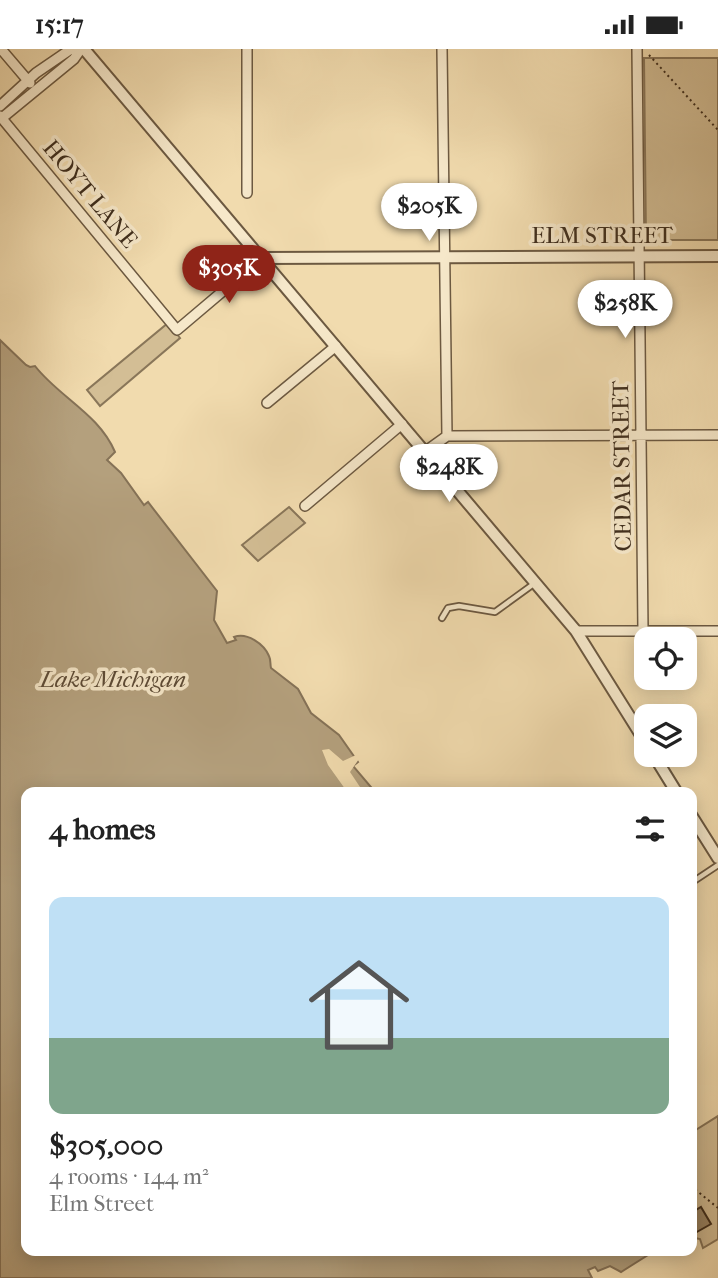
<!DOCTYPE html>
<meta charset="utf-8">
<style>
:root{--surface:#fff;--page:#f6f6f6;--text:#222;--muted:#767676;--line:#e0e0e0;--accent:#8f2418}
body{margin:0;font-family:"IM FELL French Canon",serif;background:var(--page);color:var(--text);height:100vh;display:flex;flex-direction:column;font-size:26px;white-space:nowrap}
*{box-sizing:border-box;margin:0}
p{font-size:23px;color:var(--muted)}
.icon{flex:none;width:38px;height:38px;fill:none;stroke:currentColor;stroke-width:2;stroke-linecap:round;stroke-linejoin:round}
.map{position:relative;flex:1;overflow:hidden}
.panel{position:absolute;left:21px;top:738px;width:676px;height:469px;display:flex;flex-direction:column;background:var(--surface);border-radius:14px;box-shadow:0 4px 18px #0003}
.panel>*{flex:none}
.buttons{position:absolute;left:634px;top:578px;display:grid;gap:14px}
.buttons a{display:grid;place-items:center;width:63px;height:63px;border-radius:14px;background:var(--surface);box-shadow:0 4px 18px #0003;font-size:35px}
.price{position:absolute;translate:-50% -60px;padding:0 16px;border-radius:24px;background:#fff;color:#222;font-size:23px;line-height:46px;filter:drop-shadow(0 2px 4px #0008)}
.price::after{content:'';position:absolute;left:50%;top:42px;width:21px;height:16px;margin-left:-10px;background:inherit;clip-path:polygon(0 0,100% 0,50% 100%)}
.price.on{background:var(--accent);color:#fff}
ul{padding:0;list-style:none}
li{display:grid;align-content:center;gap:14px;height:371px;padding:0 28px}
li+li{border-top:2px solid var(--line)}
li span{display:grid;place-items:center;height:217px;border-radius:14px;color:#555}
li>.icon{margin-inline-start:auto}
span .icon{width:126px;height:126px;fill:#fffc;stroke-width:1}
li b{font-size:30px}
h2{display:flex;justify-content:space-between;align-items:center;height:84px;padding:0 28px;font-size:30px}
.status{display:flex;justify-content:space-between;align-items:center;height:49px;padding:0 35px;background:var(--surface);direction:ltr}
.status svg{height:19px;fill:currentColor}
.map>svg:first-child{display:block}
</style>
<div class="status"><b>15:17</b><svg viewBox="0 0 49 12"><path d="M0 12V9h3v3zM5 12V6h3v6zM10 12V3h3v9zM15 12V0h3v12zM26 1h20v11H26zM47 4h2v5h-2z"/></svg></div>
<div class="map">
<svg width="718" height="1229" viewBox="0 0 718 1229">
<rect width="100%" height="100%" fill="#f1dbae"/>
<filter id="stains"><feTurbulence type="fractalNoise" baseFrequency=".00286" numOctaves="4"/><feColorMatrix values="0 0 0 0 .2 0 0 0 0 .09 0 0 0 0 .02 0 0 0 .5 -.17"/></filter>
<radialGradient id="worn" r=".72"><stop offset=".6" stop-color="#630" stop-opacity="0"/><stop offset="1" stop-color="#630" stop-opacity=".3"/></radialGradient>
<path fill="#d3be95" stroke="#897659" stroke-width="2" d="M644,9H718V191H646Z
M168,274L180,289L100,357L87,341Z
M289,458L305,474L258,512L242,496Z
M718,1067V1190L703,1199L700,1190L695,1189L691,1183V1084Z"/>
<path fill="#b4a07d" stroke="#857257" stroke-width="2" d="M0,291L26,316L30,318L35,317C59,348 99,365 115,403L107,411L121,424L144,456L148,453L217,542L214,571L227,594L236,591L234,588C247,583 264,595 269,607C271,611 270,615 271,619L298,640L311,664L339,686L358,713L353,717L376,744H26V1202H645L648,1206L621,1223L610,1217L598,1222L595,1218L588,1221L592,1229H0Z"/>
<path fill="#f1dbae" d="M329,700L343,712L356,706L359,710L350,723L364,744H348L328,716L322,701Z"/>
<path fill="#9c8868" stroke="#3f2e1d" stroke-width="2" d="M701,1158L711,1175L695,1184L691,1179V1164Z"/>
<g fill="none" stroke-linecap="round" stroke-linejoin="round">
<defs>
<path id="service" d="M442,569L448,559L459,557L495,563L535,534
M691,834L718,816"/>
<path id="minor" d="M1,0L30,34
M442,0L447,387
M637,0L643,582
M0,57L36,24L71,0
M0,67L177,281L262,209
M2,69L74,10L81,0
M247,144V0
M267,354L336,297
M426,402L447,387L718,386
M305,457L402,375
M576,582H718"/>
<path id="tertiary" d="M84,0L576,582L646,694
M262,209L718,207
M653,705L677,744
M691,766L718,809"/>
</defs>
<use href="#service" stroke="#6c5941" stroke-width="8"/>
<use href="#minor" stroke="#6c5941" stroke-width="12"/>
<use href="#tertiary" stroke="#6c5941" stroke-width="14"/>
<path stroke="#3f2e1d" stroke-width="2" stroke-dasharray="2 3.5" stroke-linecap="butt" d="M649,6L718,81
M691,1137L718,1159"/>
<use href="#service" stroke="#f6e8ca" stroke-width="4.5"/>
<use href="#minor" stroke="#f6e8ca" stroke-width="9"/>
<use href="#tertiary" stroke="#f6e8ca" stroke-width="10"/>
</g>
<g text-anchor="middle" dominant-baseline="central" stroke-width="7" stroke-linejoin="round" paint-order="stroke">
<g font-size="23" fill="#3f2e1d" stroke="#f6e8ca">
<text transform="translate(90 145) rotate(50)">HOYT LANE</text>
<text x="602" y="186">ELM STREET</text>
<text transform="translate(622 417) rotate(-91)">CEDAR STREET</text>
</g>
<g font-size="24" font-style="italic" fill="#5c4a35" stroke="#f6e8ca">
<text x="113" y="630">Lake Michigan</text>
</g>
</g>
<rect width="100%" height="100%" filter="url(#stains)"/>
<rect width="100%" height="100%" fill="url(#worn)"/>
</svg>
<div class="buttons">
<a><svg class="icon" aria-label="locate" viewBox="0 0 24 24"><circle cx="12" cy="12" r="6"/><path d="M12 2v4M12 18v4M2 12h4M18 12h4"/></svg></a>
<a><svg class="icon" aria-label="layers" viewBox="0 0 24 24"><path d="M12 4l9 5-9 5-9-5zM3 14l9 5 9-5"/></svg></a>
</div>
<b class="price" style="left:429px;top:194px">$205K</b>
<b class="price on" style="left:229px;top:256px">$305K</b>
<b class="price" style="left:625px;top:291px">$258K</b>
<b class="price" style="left:449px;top:455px">$248K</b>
<section class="panel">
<h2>4 homes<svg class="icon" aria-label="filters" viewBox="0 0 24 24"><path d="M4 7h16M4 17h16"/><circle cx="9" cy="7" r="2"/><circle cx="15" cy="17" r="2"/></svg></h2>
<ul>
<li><span style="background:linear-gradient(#bfe0f5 65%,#7fa58c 0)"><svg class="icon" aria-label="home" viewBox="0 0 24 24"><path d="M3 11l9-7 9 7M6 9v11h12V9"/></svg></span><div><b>$305,000</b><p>4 rooms · 144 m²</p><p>Elm Street</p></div></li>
</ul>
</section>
</div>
